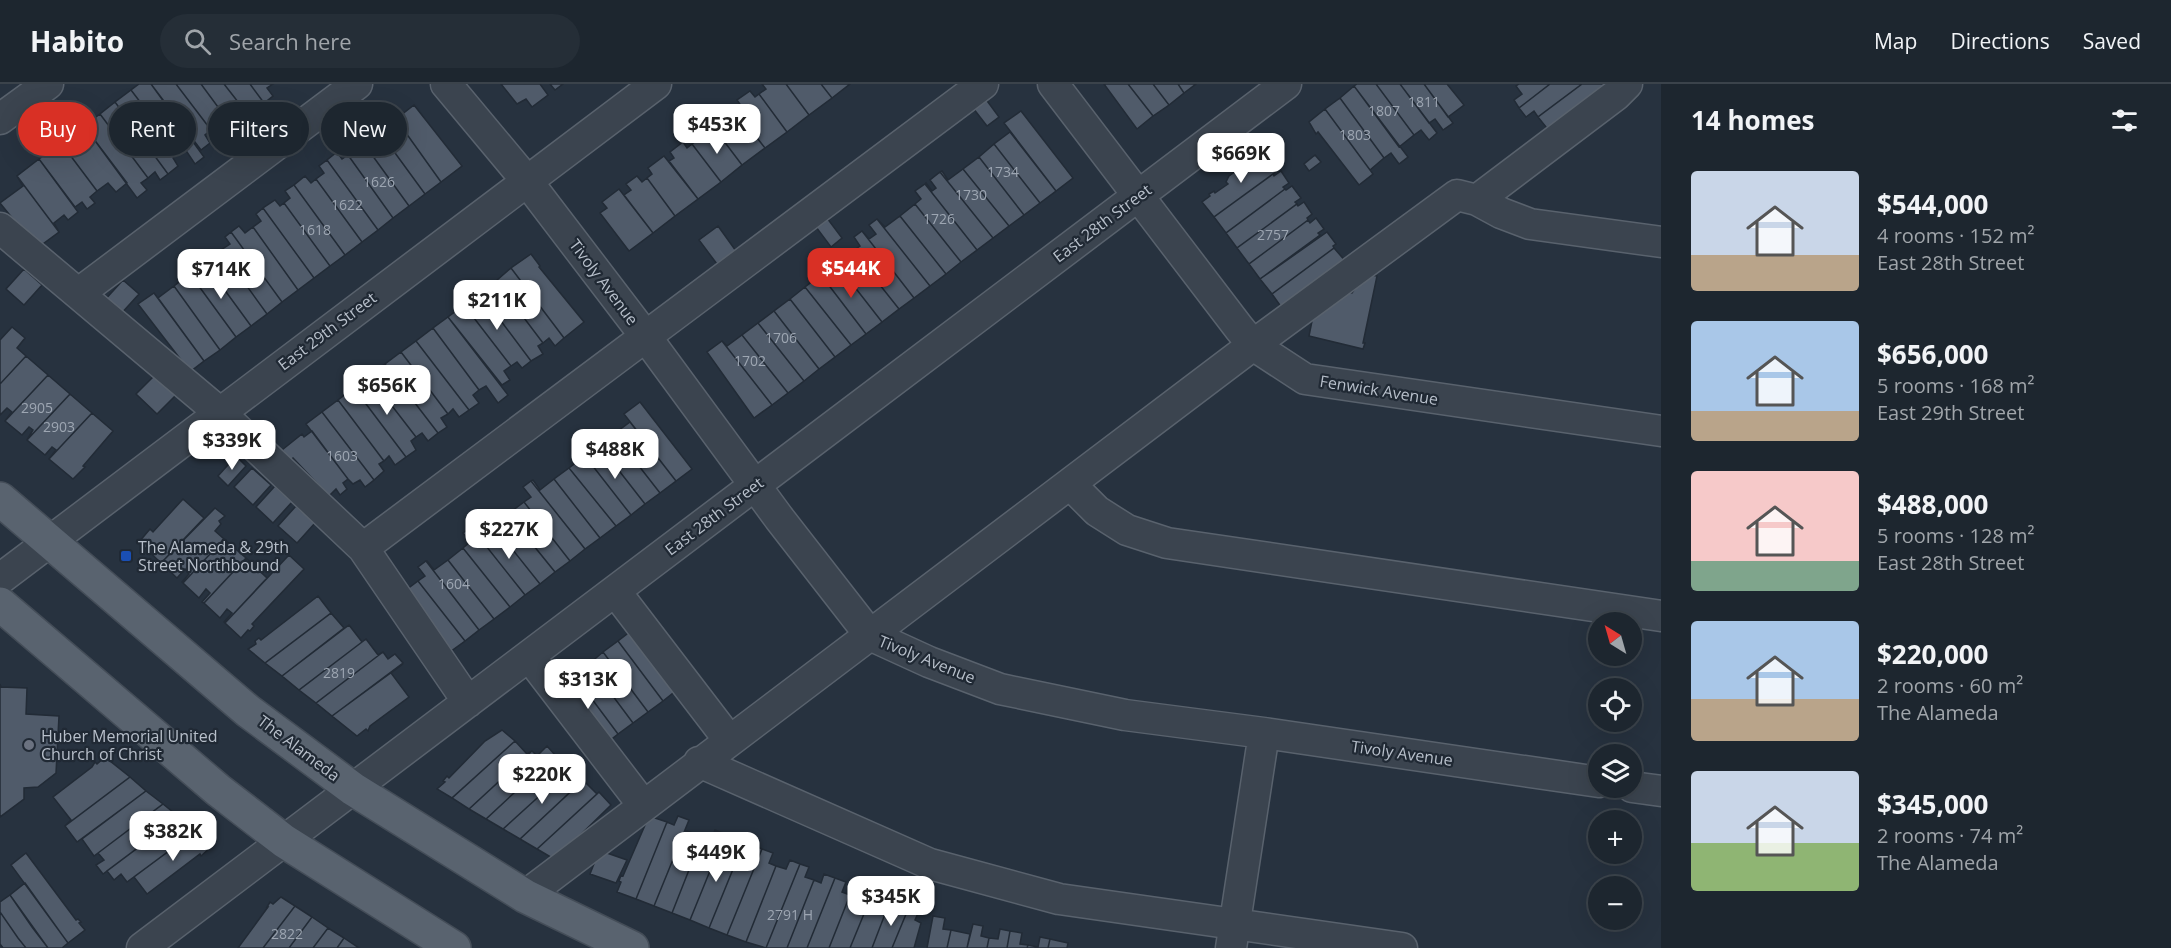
<!DOCTYPE html>
<meta charset="utf-8">
<style>
:root{--surface:#1d262f;--page:#252e37;--text:#f1f3f6;--muted:#a0a5aa;--line:#3b434b;--accent:#d93025}
body{margin:0;font-family:"Open Sans",sans-serif;background:var(--page);color:var(--text);height:100vh;display:flex;flex-direction:column;font-size:22px;white-space:nowrap}
*{box-sizing:border-box;margin:0}
p{font-size:20px;color:var(--muted)}
.icon{flex:none;width:33px;height:33px;fill:none;stroke:currentColor;stroke-width:2;stroke-linecap:round;stroke-linejoin:round}
.map{position:relative;flex:1;overflow:hidden}
.drawer{display:flex;flex-direction:column;background:var(--surface);width:510px}
.drawer>*{flex:none}
.guide{position:absolute;left:18px;top:18px;width:570px;height:54px;display:flex;gap:12px}
.needle{width:39px;rotate:323deg}
.buttons{position:absolute;left:1588px;top:528px;display:grid;gap:12px}
.buttons a{display:grid;place-items:center;width:54px;height:54px;border-radius:50%;background:var(--surface);box-shadow:0 6px 24px #0002,0 0 0 2px var(--line);font-size:30px}
.price{position:absolute;translate:-50% -51px;padding:0 14px;border-radius:12px;background:#fff;color:#222;font-size:20px;line-height:39px;filter:drop-shadow(0 2px 3px #0008)}
.price::after{content:'';position:absolute;left:50%;top:36px;width:18px;height:14px;margin-left:-9px;background:inherit;clip-path:polygon(0 0,100% 0,50% 100%)}
.price.active{background:var(--accent);color:#fff}
ul{padding:0;list-style:none}
li{display:flex;align-items:center;gap:18px;height:150px;padding:0 30px}
li span{display:grid;place-items:center;flex:none;width:168px;height:120px;border-radius:6px;color:#555}
li>.icon{margin-inline-start:auto}
span .icon{width:72px;height:72px;fill:#fffc;stroke-width:1}
li b{font-size:26px}
h2{display:flex;justify-content:space-between;align-items:center;height:72px;padding:0 30px;font-size:26px}
.chip{padding:0 21px;border-radius:27px;background:var(--surface);box-shadow:0 6px 24px #0002,0 0 0 2px var(--line);font-size:21px;line-height:54px}
.chip.active{background:var(--accent);color:#fff}
header{display:flex;align-items:center;gap:36px;box-sizing:border-box;height:84px;padding:0 30px;background:var(--surface);border-bottom:2px solid var(--line)}
header strong{font-size:28px}
nav{display:flex;gap:33px;margin-inline-start:auto;font-size:21px}
.search{width:420px;height:54px;background:var(--page);display:flex;align-items:center;gap:15px;box-sizing:border-box;padding:0 21px;border-radius:33px;color:var(--muted);font-size:22px}
main{display:flex;flex:1;min-height:0}
.map>svg:first-child{display:block}
</style>
<header>
<strong>Habito</strong>
<div class="search"><svg class="icon" aria-label="search" viewBox="0 0 24 24"><circle cx="10" cy="10" r="6"/><path d="M15 15l6 6"/></svg>Search here</div>
<nav><a>Map</a><a>Directions</a><a>Saved</a></nav>
</header>
<main>
<div class="map">
<svg width="1661" height="864" viewBox="0 0 1661 864">
<rect width="100%" height="100%" fill="#27323f"/>
<path fill="#505b6a" stroke="#222b36" stroke-width="1.5" d="M139,0H151L204,73L195,80L185,65L179,69L131,6Z
M151,0H176L211,46L205,51L210,59L201,66Z
M176,0H201L232,42L222,50L216,42L211,46Z
M201,0H224L242,23L236,27L242,34L232,42Z
M224,0H250L264,19L255,26L249,18L242,23Z
M250,0H273L267,4L273,12L264,19Z
M501,0H540L548,11L532,23L526,15L517,20Z
M550,0H563L555,6Z
M762,0H786L809,31L787,48L759,10L766,5Z
M786,0H821L832,14L809,31Z
M821,0H850L832,14Z
M1104,0H1128L1153,32L1137,45Z
M1128,0H1153L1169,21L1153,32Z
M1153,0H1178L1184,9L1169,21Z
M1178,0H1196L1184,9Z
M1357,0H1376L1414,51L1399,63L1354,2Z
M1376,0H1400L1437,49L1429,56L1421,46L1414,51Z
M1400,0H1424L1453,39L1443,46L1435,35L1429,39Z
M1424,0H1447L1464,21L1448,33Z
M1519,0H1550L1519,24L1514,16L1522,10L1516,2Z
M1550,0H1582L1538,33L1534,27L1526,33L1519,24Z
M1582,0H1610L1550,48L1538,33Z
M1354,2L1408,73L1399,80L1391,69L1384,74L1340,14Z
M131,6L179,69L173,74L178,82L168,90L115,18Z
M750,7L755,13L759,10L787,48L765,64L736,27L742,23L737,16Z
M985,14L999,33L987,42L973,24Z
M1340,14L1384,74L1370,86L1325,25Z
M115,18L168,90L160,96L155,88L148,94L100,30Z
M414,21L462,82L441,98L396,35Z
M731,21L765,64L742,81L714,44L720,39L716,33Z
M1325,25L1373,90L1359,101L1318,48L1316,50L1309,38Z
M1021,27L1073,94L1056,107L1004,39Z
M100,30L148,94L141,99L147,106L137,114L84,42Z
M396,35L441,98L425,110L379,47Z
M84,42L127,99L116,108L108,99L97,107L61,59Z
M714,44L742,81L721,98L692,60Z
M368,46L372,52L379,47L425,110L409,122L359,53Z
M1010,48L1056,107L1040,119L994,60Z
M359,53L409,122L393,134L348,71L355,65L351,59Z
M683,58L687,64L692,60L721,98L698,115L669,77L674,74L670,68Z
M61,59L97,107L90,113L95,119L87,125L82,118L75,123L39,75Z
M994,60L1040,119L1024,131L979,73Z
M337,68L342,75L348,71L393,134L378,146L327,76Z
M1272,69L1280,81L1275,85L1277,87L1214,133L1202,118L1210,112L1209,110L1214,107L1215,109L1228,100L1226,98L1229,92L1236,87L1243,88L1264,71L1266,73Z
M1315,71L1321,78L1309,87L1304,80Z
M664,72L698,115L675,132L647,94L652,90L648,84Z
M979,73L1024,131L1009,142L963,85Z
M39,75L78,128L68,136L64,131L54,139L59,148L17,92Z
M327,76L378,146L362,158L316,95L324,89L319,82Z
M963,85L1009,142L993,154L940,88L942,87L948,96Z
M1281,87L1289,99L1283,103L1285,105L1226,149L1214,133L1273,90L1274,92Z
M940,88L993,154L977,166L925,100L926,99L932,107L936,104L930,96Z
M17,92L59,148L40,162L26,151L0,119L23,102Z
M305,92L311,99L316,95L362,158L345,171L294,101Z
M637,92L642,98L647,94L675,132L653,149L624,111L631,106L626,100Z
M925,100L977,166L961,178L915,120L921,115L915,107Z
M294,101L345,171L330,182L284,119L290,114L285,107Z
M1292,102L1301,114L1295,118L1297,120L1237,164L1226,149L1285,105L1286,106Z
M619,105L653,149L629,167L600,129L607,124L602,118Z
M275,116L280,122L284,119L330,182L314,194L263,124Z
M1304,118L1312,130L1307,134L1308,136L1249,180L1237,164L1297,120L1298,122Z
M915,120L961,178L946,190L900,132Z
M263,124L314,194L298,206L253,143L261,137L256,130Z
M900,132L946,190L930,202L877,135L885,143Z
M827,134L842,154L831,163L816,143Z
M1316,134L1324,145L1318,149L1320,151L1260,195L1249,180L1308,136L1310,139Z
M877,135L930,202L914,214L862,147L869,155L876,150L869,141Z
M239,142L245,149L253,143L298,206L282,218L231,148Z
M718,142L736,167L717,180L699,156Z
M862,147L914,214L899,225L853,167L860,162L854,153Z
M231,148L282,218L267,230L221,166L230,160L225,153Z
M1327,148L1336,160L1333,162L1334,164L1272,210L1260,195Z
M1334,164L1347,179L1284,227L1272,210Z
M221,166L267,230L251,242L205,179Z
M853,167L899,225L882,238L836,179Z
M531,170L540,182L539,183L584,238L564,254L511,184Z
M205,179L251,242L236,253L190,190Z
M836,179L882,238L866,250L821,191Z
M511,184L564,254L555,262L549,254L543,259L496,197Z
M24,185L42,201L24,221L6,205Z
M190,190L236,253L220,266L174,202Z
M1365,190L1377,192L1363,259H1365L1363,265L1309,252L1313,232L1347,208L1352,209Z
M821,191L866,250L851,261L805,203Z
M123,196L139,210L119,232L103,218Z
M496,197L543,259L538,262L543,270L531,277L480,209Z
M174,202L220,266L204,277L158,214Z
M805,203L851,261L835,273L790,215Z
M154,209L204,277L187,290L181,276L138,220Z
M480,209L531,277L522,284L517,278L511,282L464,221Z
M790,215L835,273L819,285L774,227Z
M464,221L511,282L504,287L510,296L502,301L448,233Z
M774,227L819,285L804,297L758,239Z
M448,233L508,311L498,319L486,302L479,306L433,244Z
M758,239L804,297L788,309L742,251Z
M12,243L25,254L17,264L26,272L0,300V256Z
M433,244L479,306L473,311L479,319L469,326L416,257Z
M742,251L788,309L772,321L722,257L727,262Z
M416,257L469,326L459,333L453,325L448,330L401,268Z
M722,257L772,321L754,334L707,268Z
M401,268L448,330L441,334L447,343L438,349L385,280Z
M26,272L48,291L5,337L12,328L7,324L0,331V300Z
M385,280L438,349L428,357L422,349L416,353L369,292Z
M48,291L70,310L27,356L33,346L29,343L22,351L5,337Z
M155,291L176,311L157,330L136,310Z
M369,292L416,353L411,357L416,366L406,373L354,304Z
M354,304L406,373L395,381L389,372L384,377L338,316Z
M70,310L92,329L49,375L56,366L52,363L45,371L27,356Z
M338,316L384,377L379,380L384,387L374,396L322,328Z
M640,318L692,385L676,397L624,330Z
M322,328L374,396L365,403L360,396L353,400L348,395L306,340Z
M92,329L113,347L83,382L85,383L73,395L49,375Z
M630,338L676,397L660,409L614,350Z
M312,347L348,395L343,399L347,405L340,411L336,405L329,412L293,374L290,376L282,366L302,350L304,353Z
M614,350L660,409L645,420L599,361Z
M599,361L645,420L631,431L585,372Z
M236,372L246,382L228,402L218,392Z
M585,372L631,431L616,442L569,384Z
M252,384L271,401L253,421L234,403Z
M569,384L616,442L600,454L554,395Z
M554,395L600,454L585,465L531,397L533,396L540,406Z
M531,397L585,465L570,477L524,418L531,413L523,403Z
M275,402L292,418L273,439L256,423Z
M183,415L204,434L161,479L139,458L150,445L153,448Z
M524,418L570,477L555,488L508,430Z
M296,422L315,439L297,459L278,442Z
M215,424L225,432L219,437L221,440L215,447L224,455L183,499L182,498L189,490L185,485L177,494L161,479Z
M508,430L555,488L540,500L493,441Z
M493,441L540,500L525,511L471,443L479,452Z
M471,443L525,511L510,523L463,464L470,458L463,449Z
M224,455L246,474L204,519L202,518L210,509L206,505L199,514L183,499Z
M463,464L510,523L494,535L448,476Z
M289,471L304,485L252,540L254,542L250,547L248,546L241,554L225,539Z
M246,474L267,494L225,539L224,538L232,529L227,525L220,534L204,519Z
M448,476L494,535L479,546L426,477H427L434,486Z
M426,477L479,546L465,557L418,497L425,492L418,483Z
M418,497L465,557L447,570L402,509Z
M318,512L331,529L265,579L248,565L256,560L255,557L259,554L261,556Z
M331,529L344,544L282,592L265,579Z
M349,541L362,558L366,555L299,606L282,592Z
M635,544L678,605L663,617L618,557Z
M366,555L378,571L383,568L316,619L299,606Z
M618,557L663,617L648,628L603,568Z
M383,568L388,575L395,570L403,579L332,632L316,619Z
M603,568L648,628L633,639L589,580Z
M403,580L391,589L409,613L370,642L368,647L366,645L357,652L332,632Z
M589,580L633,639L618,650L574,591Z
M574,591L618,650L604,661L557,604Z
M0,600L1,603L27,604L26,630L59,632L56,689L38,703L24,704V715L0,733Z
M502,646L515,657L452,714L437,705L445,698L443,697L447,692L449,694L485,657Z
M515,657L527,670L532,667L469,725L452,714Z
M547,662L555,671L486,735L469,725L532,667L537,672Z
M555,671L562,678L555,685L562,691L568,686L503,745L486,735Z
M105,673L130,693L65,742L71,736L53,713L92,683L95,678L97,680Z
M568,686L580,699L520,755L503,745Z
M130,693L146,707L77,758L65,742Z
M583,696L597,710L537,765L520,755Z
M146,707L163,720L94,772L82,755Z
M599,708L611,721L566,765L554,775L537,765Z
M163,720L179,733L103,790L96,781L104,776L98,769Z
M649,732L667,738L636,815L617,808L621,798L619,797L621,791L623,792Z
M678,732L689,736L654,822L636,815L667,738L674,741Z
M179,733L196,747L127,798L121,790L114,796L107,787Z
M685,746L702,753L672,829L654,822Z
M715,746L725,750L690,836L672,829L702,753L711,757Z
M196,747L213,761L201,772L200,770L147,810L134,793Z
M725,750L736,754L732,764L740,768L709,844L690,836Z
M753,761L762,765L727,851L709,844L740,768L748,771Z
M762,765L773,769L769,779L776,782L746,858L727,851Z
M604,768L627,776L616,799L590,790L597,772Z
M26,769L76,836L78,835L81,838L79,839L85,846L68,859L11,781Z
M790,776L800,780L766,864L746,858L776,782L786,785Z
M800,780L809,783L805,793L814,796L787,864H766Z
M824,790L835,794L807,864H787L814,796L821,799Z
M835,794L846,798L842,808L850,811L829,864H807Z
M25,799L68,859L62,864H48L10,811Z
M862,804L873,808L850,864H829L850,811L858,814Z
M873,808L882,812L878,821L887,825L872,864H850Z
M10,811L32,843L48,864H26L18,854L0,828V818Z
M281,813L295,822L263,864H238L268,823H267L270,818L273,820Z
M898,818L909,823L892,864H872L887,825L894,828Z
M295,822L312,833L289,864H263Z
M909,823L919,827L915,836L921,839L914,864H892Z
M0,828L18,854L26,864H3L0,860Z
M933,832L945,834L943,845L951,846L947,864H927Z
M312,833L328,844L313,864H289Z
M973,840L983,842L981,852L989,854L987,864H967Z
M328,844L344,854L337,864H313Z
M1000,845L1010,847L1007,864H987L989,854L998,855Z
M951,846L970,850L967,864H947Z
M1010,847L1022,849L1020,860L1028,861L1027,864H1007Z
M1040,853L1050,855L1048,864H1027L1028,861L1038,863Z
M344,854L359,864H337Z
M1050,855L1068,859L1067,864H1048Z"/>
<g fill="none" stroke-linecap="round" stroke-linejoin="round">
<defs>
<path id="minor" d="M446,0L527,97L646,253L779,434L870,551L929,578L1000,605L1125,631L1264,649L1599,698
M1053,0L1239,244L1253,261L1305,295L1661,347
M0,35L48,0
M1477,116L1616,11L1627,0
M0,144L219,328L363,464L468,618
M79,209L357,0
M1070,400L1097,427L1127,446L1167,459L1661,532
M363,464L983,0
M0,495L656,0
M615,507L729,656
M529,572L643,721
M699,678L930,780L1059,815L1402,864
M1632,703L1661,707
M525,812L1253,261L1457,111L1477,116L1501,129L1530,140L1661,158
M142,864L1286,0
M1231,864L1264,649"/>
<path id="major" d="M0,415L248,627L353,705L525,812L632,864
M0,520L218,706L284,757L454,864"/>
</defs>
<use href="#minor" stroke="#59626d" stroke-width="33"/>
<use href="#major" stroke="#444d58" stroke-width="36"/>
<use href="#minor" stroke="#3b444f" stroke-width="30"/>
<use href="#major" stroke="#59636f" stroke-width="33"/>
</g>
<rect fill="#1a4fb4" stroke="#202934" stroke-width="2" x="120" y="466" width="12" height="12" rx="3"/>
<circle fill="#6b7280" stroke="#202934" stroke-width="2" cx="29" cy="661" r="6"/>
<g text-anchor="middle" dominant-baseline="central" stroke-width="4.5" stroke-linejoin="round" paint-order="stroke">
<g font-size="14" fill="#9da6b2">
<text x="1424" y="17">1811</text>
<text x="1384" y="26">1807</text>
<text x="1355" y="50">1803</text>
<text x="1003" y="87">1734</text>
<text x="379" y="97">1626</text>
<text x="971" y="110">1730</text>
<text x="347" y="120">1622</text>
<text x="939" y="134">1726</text>
<text x="315" y="145">1618</text>
<text x="1273" y="150">2757</text>
<text x="781" y="253">1706</text>
<text x="750" y="276">1702</text>
<text x="37" y="323">2905</text>
<text x="59" y="342">2903</text>
<text x="342" y="371">1603</text>
<text x="454" y="499">1604</text>
<text x="339" y="588">2819</text>
<text x="790" y="830">2791 H</text>
<text x="287" y="849">2822</text>
</g>
<g font-size="16" fill="#b7bfca" stroke="#202934">
<text transform="translate(1102 139) rotate(-37)">East 28th Street</text>
<text transform="translate(604 198) rotate(53)">Tivoly Avenue</text>
<text transform="translate(327 247) rotate(-37)">East 29th Street</text>
<text transform="translate(1379 306) rotate(9)">Fenwick Avenue</text>
<text transform="translate(714 432) rotate(-37)">East 28th Street</text>
<text transform="translate(927 575) rotate(22)">Tivoly Avenue</text>
<text transform="translate(299 664) rotate(37)">The Alameda</text>
<text transform="translate(1402 669) rotate(8)">Tivoly Avenue</text>
</g>
<g font-size="16" fill="#b7bfca" stroke="#202934" text-anchor="start">
<text x="138" y="463">The Alameda &amp; 29th<tspan x="138" dy="18">Street Northbound</tspan></text>
<text x="41" y="652">Huber Memorial United<tspan x="41" dy="18">Church of Christ</tspan></text>
</g>
</g>
</svg>
<div class="buttons">
<a><svg class="needle" viewBox="-14 -14 28 28"><path d="M0-13l5 13h-10z" fill="#e53935"/><path d="M0 13l5-13h-10z" fill="#a0a5aa"/></svg></a>
<a><svg class="icon" aria-label="locate" viewBox="0 0 24 24"><circle cx="12" cy="12" r="6"/><path d="M12 2v4M12 18v4M2 12h4M18 12h4"/></svg></a>
<a><svg class="icon" aria-label="layers" viewBox="0 0 24 24"><path d="M12 4l9 5-9 5-9-5zM3 14l9 5 9-5"/></svg></a>
<a>+</a>
<a>−</a>
</div>
<b class="price" style="left:717px;top:71px">$453K</b>
<b class="price" style="left:1241px;top:100px">$669K</b>
<b class="price active" style="left:851px;top:215px">$544K</b>
<b class="price" style="left:221px;top:216px">$714K</b>
<b class="price" style="left:497px;top:247px">$211K</b>
<b class="price" style="left:387px;top:332px">$656K</b>
<b class="price" style="left:232px;top:387px">$339K</b>
<b class="price" style="left:615px;top:396px">$488K</b>
<b class="price" style="left:509px;top:476px">$227K</b>
<b class="price" style="left:588px;top:626px">$313K</b>
<b class="price" style="left:542px;top:721px">$220K</b>
<b class="price" style="left:173px;top:778px">$382K</b>
<b class="price" style="left:716px;top:799px">$449K</b>
<b class="price" style="left:891px;top:843px">$345K</b>
<div class="guide">
<a class="chip active">Buy</a>
<a class="chip">Rent</a>
<a class="chip">Filters</a>
<a class="chip">New</a>
</div>
</div>
<section class="drawer">
<h2>14 homes<svg class="icon" aria-label="filters" viewBox="0 0 24 24"><path d="M4 7h16M4 17h16"/><circle cx="9" cy="7" r="2"/><circle cx="15" cy="17" r="2"/></svg></h2>
<ul>
<li><span style="background:linear-gradient(#c9d6e8 70%,#b9a48a 0)"><svg class="icon" aria-label="home" viewBox="0 0 24 24"><path d="M3 11l9-7 9 7M6 9v11h12V9"/></svg></span><div><b>$544,000</b><p>4 rooms · 152 m²</p><p>East 28th Street</p></div></li>
<li><span style="background:linear-gradient(#a9c7e8 75%,#b9a48a 0)"><svg class="icon" aria-label="home" viewBox="0 0 24 24"><path d="M3 11l9-7 9 7M6 9v11h12V9"/></svg></span><div><b>$656,000</b><p>5 rooms · 168 m²</p><p>East 29th Street</p></div></li>
<li><span style="background:linear-gradient(#f6c9c9 75%,#7fa58c 0)"><svg class="icon" aria-label="home" viewBox="0 0 24 24"><path d="M3 11l9-7 9 7M6 9v11h12V9"/></svg></span><div><b>$488,000</b><p>5 rooms · 128 m²</p><p>East 28th Street</p></div></li>
<li><span style="background:linear-gradient(#a9c7e8 65%,#b9a48a 0)"><svg class="icon" aria-label="home" viewBox="0 0 24 24"><path d="M3 11l9-7 9 7M6 9v11h12V9"/></svg></span><div><b>$220,000</b><p>2 rooms · 60 m²</p><p>The Alameda</p></div></li>
<li><span style="background:linear-gradient(#c9d6e8 60%,#8fb573 0)"><svg class="icon" aria-label="home" viewBox="0 0 24 24"><path d="M3 11l9-7 9 7M6 9v11h12V9"/></svg></span><div><b>$345,000</b><p>2 rooms · 74 m²</p><p>The Alameda</p></div></li>
</ul>
</section>
</main>
